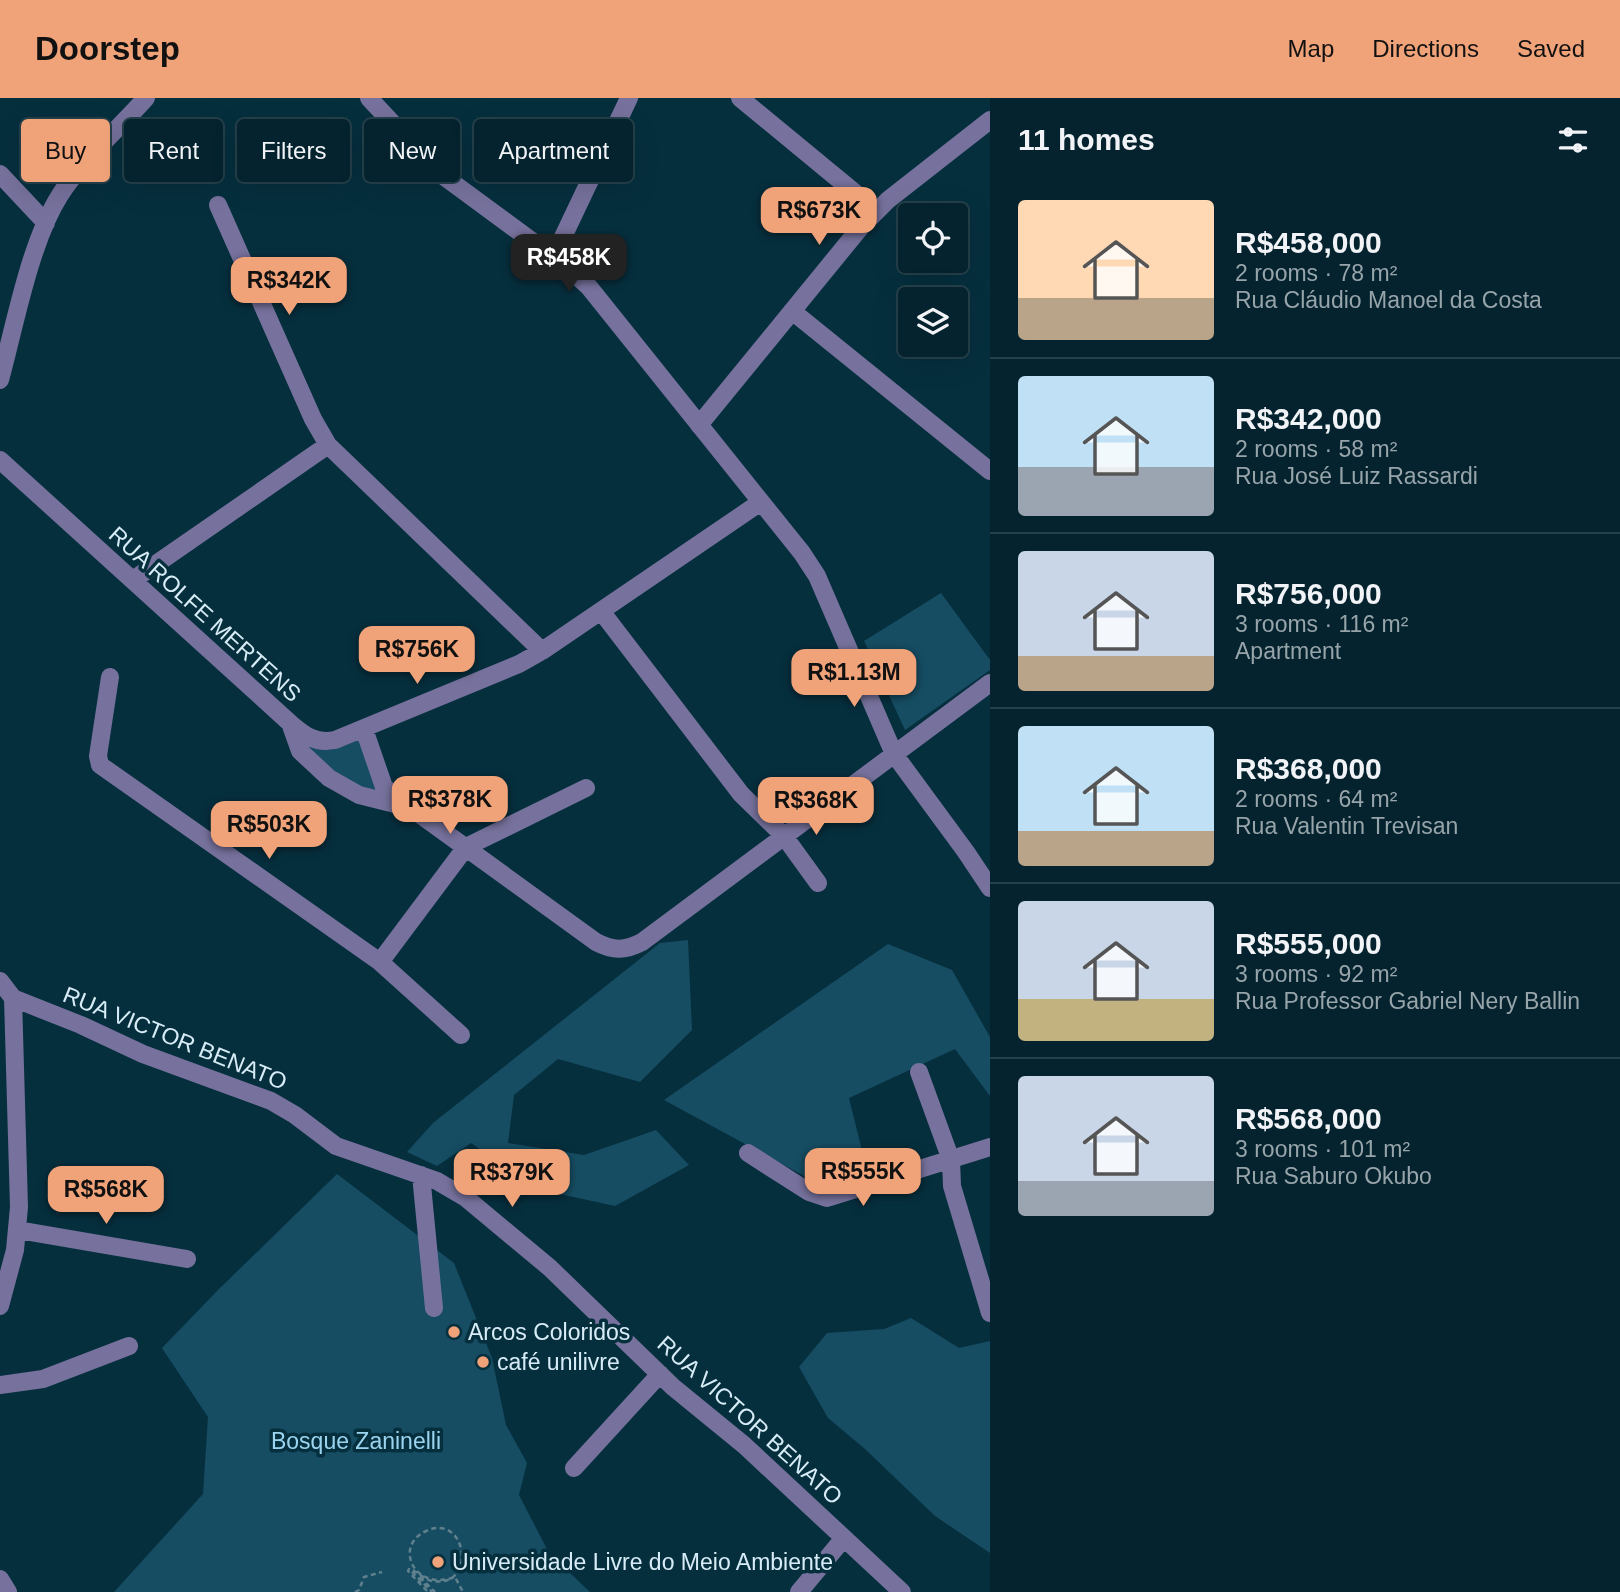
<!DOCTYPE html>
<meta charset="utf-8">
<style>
:root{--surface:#04232e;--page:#122f3a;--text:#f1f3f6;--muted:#97a4aa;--line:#25404a;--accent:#f0a279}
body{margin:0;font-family:Arial,sans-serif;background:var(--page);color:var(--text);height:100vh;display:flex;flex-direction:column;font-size:26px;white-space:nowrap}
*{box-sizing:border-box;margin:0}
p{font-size:23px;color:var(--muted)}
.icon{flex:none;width:38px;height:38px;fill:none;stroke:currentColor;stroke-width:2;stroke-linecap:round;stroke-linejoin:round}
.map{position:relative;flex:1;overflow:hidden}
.sheet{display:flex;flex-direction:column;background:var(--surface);width:630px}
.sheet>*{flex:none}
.guide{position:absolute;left:21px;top:21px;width:665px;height:63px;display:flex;gap:14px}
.controls{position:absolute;left:898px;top:105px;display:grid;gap:14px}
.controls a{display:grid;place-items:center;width:70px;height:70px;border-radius:7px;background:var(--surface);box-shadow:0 7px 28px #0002,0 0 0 2px var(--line);font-size:35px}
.price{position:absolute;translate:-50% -60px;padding:0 16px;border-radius:14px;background:var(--accent);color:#111;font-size:23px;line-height:46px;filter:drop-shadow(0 2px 4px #0008)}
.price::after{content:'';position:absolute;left:50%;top:42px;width:21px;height:16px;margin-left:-10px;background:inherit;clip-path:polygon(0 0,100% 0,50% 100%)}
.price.current{background:#222;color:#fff}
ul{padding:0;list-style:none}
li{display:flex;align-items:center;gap:21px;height:175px;padding:0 28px}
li+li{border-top:2px solid var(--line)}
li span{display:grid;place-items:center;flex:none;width:196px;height:140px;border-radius:7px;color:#555}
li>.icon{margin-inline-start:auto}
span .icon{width:84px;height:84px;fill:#fffc;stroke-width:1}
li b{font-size:30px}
h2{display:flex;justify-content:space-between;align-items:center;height:84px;padding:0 28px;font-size:30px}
.tag{padding:0 24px;border-radius:7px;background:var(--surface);box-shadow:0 7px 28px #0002,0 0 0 2px var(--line);font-size:24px;line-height:63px}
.tag.current{background:var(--accent);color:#111}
header{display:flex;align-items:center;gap:42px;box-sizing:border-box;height:98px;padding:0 35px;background:var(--accent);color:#111}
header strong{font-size:33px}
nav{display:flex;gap:38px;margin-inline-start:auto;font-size:24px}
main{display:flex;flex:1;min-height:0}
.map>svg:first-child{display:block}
</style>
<header>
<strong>Doorstep</strong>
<nav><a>Map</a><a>Directions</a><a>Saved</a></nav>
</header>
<main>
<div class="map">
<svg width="990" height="1494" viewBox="0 0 990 1494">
<rect width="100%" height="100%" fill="#062f3e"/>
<path fill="#164d63" d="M941,495L990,562V572L905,632L864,543Z
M360,641L387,702L338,681L304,645L331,652Z
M688,842L692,932L640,984L558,961L514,997L508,1045L584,1057L656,1032L689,1067L615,1108L537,1091L471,1045L437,1068L407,1054L433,1025L660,845Z
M888,846L952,872L990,939V998L955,951L849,1000L867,1073L819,1086L664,1002Z
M337,1076L454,1165L492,1260L506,1327L527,1365L519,1397L549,1455L590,1494H114L203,1396L208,1319L162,1250L219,1191Z
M911,1220L959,1250L990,1243V1455L935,1418L865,1351L828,1320L799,1269L827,1235L884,1231Z"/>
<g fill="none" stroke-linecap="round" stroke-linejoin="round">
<path stroke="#60808d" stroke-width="2.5" stroke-dasharray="5 3.5" stroke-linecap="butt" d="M413,1472C419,1476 426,1482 432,1483C478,1491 467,1414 426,1433C393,1448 414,1494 455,1479L463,1494
M420,1479L435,1494
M427,1493L408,1473L409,1471L432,1494
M355,1494L359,1492L364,1479L382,1474"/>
<path stroke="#77729d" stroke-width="18" d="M369,0L438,74L567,169L589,189L802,455L817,478L894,656L966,754L990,790
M740,0L877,113
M0,76L46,125
M218,107L313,321L328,347L542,553
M553,160L629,0
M792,213L990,373
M0,282C15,227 30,144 60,97C80,65 120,29 146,0
M699,327L860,130L888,102L990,22
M0,362L290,625L300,653L329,680L359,697L411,710L596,844C613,853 625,853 642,844L990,585
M133,482L328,347
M601,513L741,696L784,738L818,785
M110,579L98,658L100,667L380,864L461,937
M290,625C304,637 315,646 335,642L519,566L542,553L761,404
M364,631L384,689L407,707
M380,864L466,749L586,690
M0,883L13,900L19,1109L15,1152L0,1208
M13,900L81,927L143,956L271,1003L295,1017L336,1048L437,1083L466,1100L550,1170L673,1289L744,1347L902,1494
M919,974L951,1062L952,1088L990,1215
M748,1055L809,1094L827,1100L990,1049
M421,1077L434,1210
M18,1132L187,1161
M0,1287L43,1281L129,1248
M574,1370L660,1276
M0,1481L8,1494
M799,1494L844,1440"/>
</g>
<g fill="#f0a279" stroke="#062f3e" stroke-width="2.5">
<circle cx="454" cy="1234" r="7"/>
<circle cx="483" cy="1264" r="7"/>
<circle cx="438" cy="1464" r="7"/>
</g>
<g text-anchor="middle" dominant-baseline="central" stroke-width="7" stroke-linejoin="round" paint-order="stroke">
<g font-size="23" fill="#d7ecf6" stroke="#062f3e">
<text transform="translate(205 516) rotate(42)">RUA ROLFE MERTENS</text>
<text transform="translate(175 940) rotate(22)">RUA VICTOR BENATO</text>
<text transform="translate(750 1322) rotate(42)">RUA VICTOR BENATO</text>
</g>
<g font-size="23" fill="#d7ecf6" stroke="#062f3e" text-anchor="start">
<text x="468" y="1234">Arcos Coloridos</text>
<text x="497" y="1264">café unilivre</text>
<text x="452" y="1464">Universidade Livre do Meio Ambiente</text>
</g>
<g font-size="23" fill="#9bd4ef" stroke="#062f3e">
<text x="356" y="1343">Bosque Zaninelli</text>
</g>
</g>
</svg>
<div class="controls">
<a><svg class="icon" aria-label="locate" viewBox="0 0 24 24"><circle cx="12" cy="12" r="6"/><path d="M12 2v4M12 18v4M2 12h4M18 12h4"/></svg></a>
<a><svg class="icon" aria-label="layers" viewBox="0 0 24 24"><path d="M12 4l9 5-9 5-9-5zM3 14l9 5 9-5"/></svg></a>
</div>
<b class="price" style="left:819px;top:149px">R$673K</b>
<b class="price current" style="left:569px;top:196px">R$458K</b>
<b class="price" style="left:289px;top:219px">R$342K</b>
<b class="price" style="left:417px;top:588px">R$756K</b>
<b class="price" style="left:854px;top:611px">R$1.13M</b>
<b class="price" style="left:450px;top:738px">R$378K</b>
<b class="price" style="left:816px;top:739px">R$368K</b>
<b class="price" style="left:269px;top:763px">R$503K</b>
<b class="price" style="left:863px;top:1110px">R$555K</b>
<b class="price" style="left:512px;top:1111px">R$379K</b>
<b class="price" style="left:106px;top:1128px">R$568K</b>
<div class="guide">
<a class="tag current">Buy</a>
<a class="tag">Rent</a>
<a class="tag">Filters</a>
<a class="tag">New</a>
<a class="tag">Apartment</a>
</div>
</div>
<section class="sheet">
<h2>11 homes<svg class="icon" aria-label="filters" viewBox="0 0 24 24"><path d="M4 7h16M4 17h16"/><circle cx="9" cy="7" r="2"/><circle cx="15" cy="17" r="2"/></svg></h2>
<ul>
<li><span style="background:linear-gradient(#ffd9b3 70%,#b9a48a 0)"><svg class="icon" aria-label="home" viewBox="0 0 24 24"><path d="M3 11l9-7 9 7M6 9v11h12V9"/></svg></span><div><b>R$458,000</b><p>2 rooms · 78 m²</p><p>Rua Cláudio Manoel da Costa</p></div></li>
<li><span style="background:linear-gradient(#bfe0f5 65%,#9aa5b1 0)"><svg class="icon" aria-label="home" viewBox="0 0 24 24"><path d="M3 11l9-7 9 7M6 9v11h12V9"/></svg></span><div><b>R$342,000</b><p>2 rooms · 58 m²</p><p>Rua José Luiz Rassardi</p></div></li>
<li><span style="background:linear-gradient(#c9d6e8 75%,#b9a48a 0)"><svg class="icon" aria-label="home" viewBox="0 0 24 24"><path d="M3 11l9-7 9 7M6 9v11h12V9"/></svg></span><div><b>R$756,000</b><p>3 rooms · 116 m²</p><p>Apartment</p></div></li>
<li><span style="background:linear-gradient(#bfe0f5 75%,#b9a48a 0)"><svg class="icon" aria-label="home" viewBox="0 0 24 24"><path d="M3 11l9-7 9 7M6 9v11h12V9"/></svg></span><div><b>R$368,000</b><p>2 rooms · 64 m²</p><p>Rua Valentin Trevisan</p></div></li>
<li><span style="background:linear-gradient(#c9d6e8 70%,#c2b280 0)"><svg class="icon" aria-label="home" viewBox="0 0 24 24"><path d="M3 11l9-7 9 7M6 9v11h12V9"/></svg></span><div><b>R$555,000</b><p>3 rooms · 92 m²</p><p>Rua Professor Gabriel Nery Ballin</p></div></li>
<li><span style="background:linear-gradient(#c9d6e8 75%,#9aa5b1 0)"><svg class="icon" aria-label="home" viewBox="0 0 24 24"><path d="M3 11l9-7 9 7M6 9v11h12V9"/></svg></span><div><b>R$568,000</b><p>3 rooms · 101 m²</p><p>Rua Saburo Okubo</p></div></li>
</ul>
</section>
</main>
